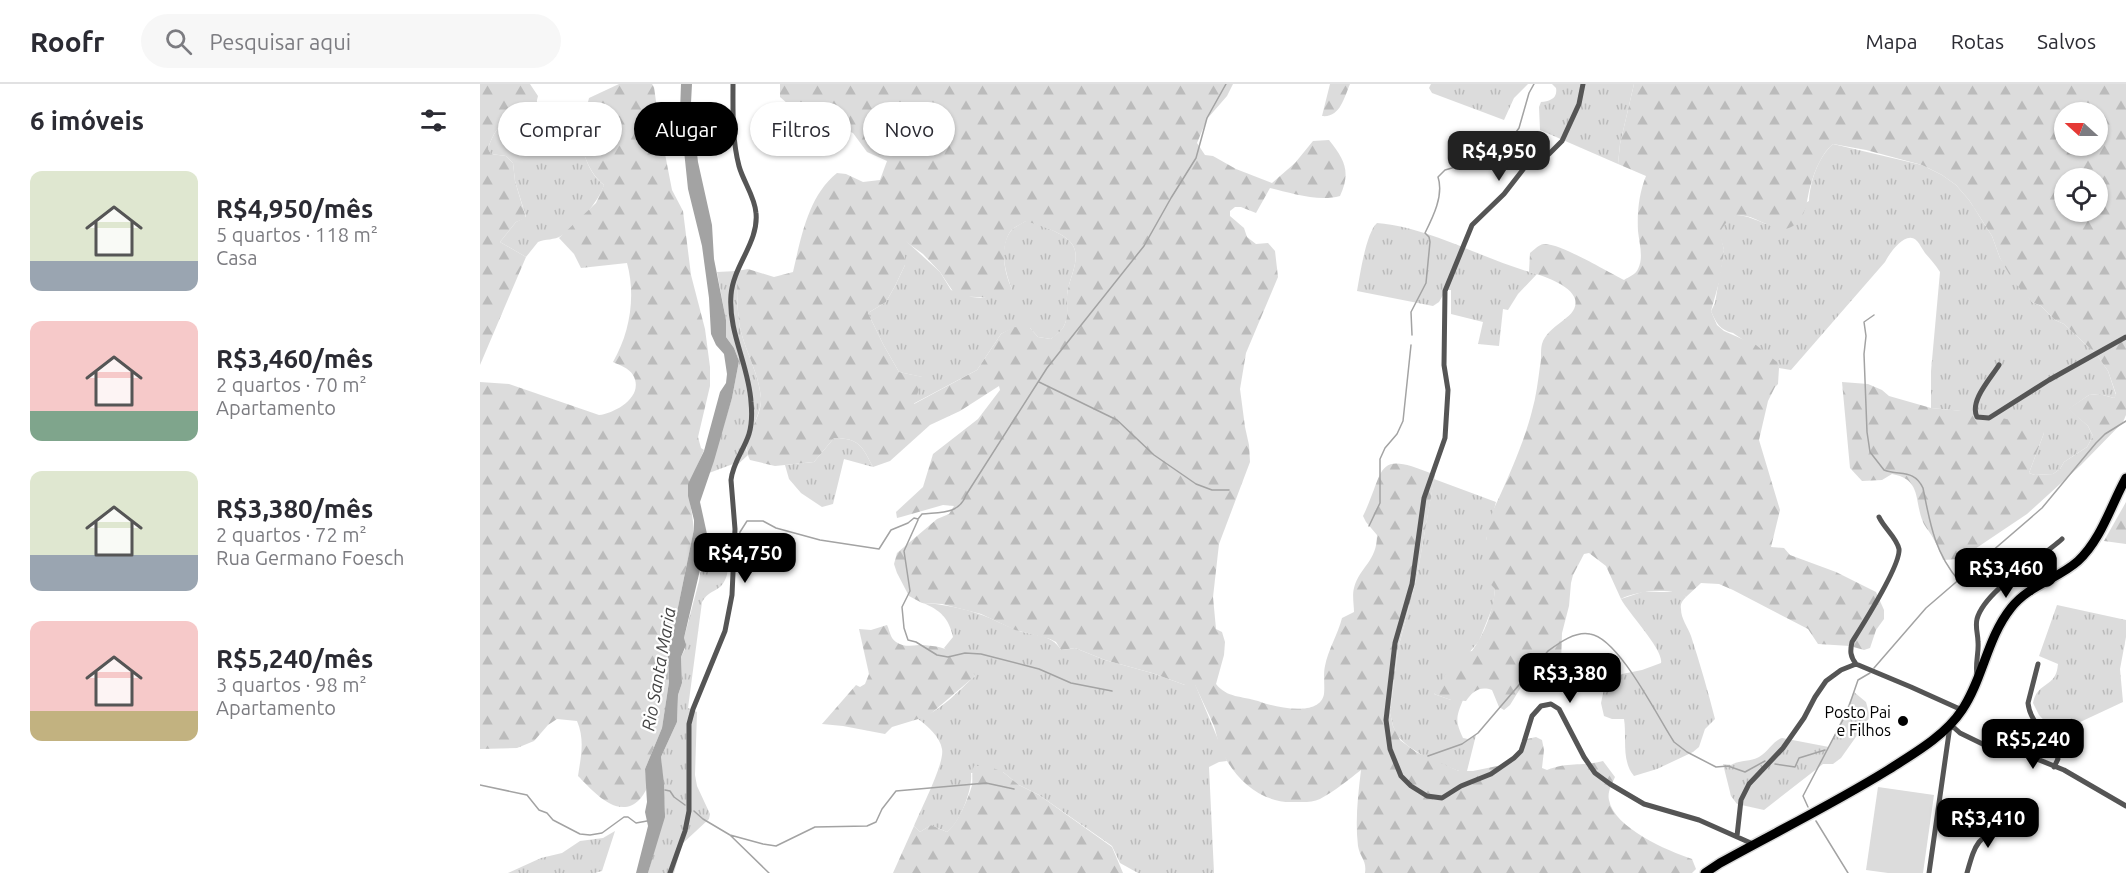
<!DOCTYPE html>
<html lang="pt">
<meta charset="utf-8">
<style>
:root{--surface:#fff;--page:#f7f7f7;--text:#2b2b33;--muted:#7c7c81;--line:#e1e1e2;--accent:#000}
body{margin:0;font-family:Ubuntu,sans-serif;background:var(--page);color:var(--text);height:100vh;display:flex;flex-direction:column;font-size:22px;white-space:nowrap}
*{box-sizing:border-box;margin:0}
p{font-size:20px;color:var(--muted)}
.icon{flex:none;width:33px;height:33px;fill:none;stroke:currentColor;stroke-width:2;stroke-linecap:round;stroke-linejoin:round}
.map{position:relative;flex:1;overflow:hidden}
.drawer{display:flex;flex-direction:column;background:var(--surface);width:480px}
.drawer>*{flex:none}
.top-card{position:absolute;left:18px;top:18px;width:570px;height:54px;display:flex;gap:12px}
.needle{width:39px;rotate:291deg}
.tools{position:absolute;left:1574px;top:18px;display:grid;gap:12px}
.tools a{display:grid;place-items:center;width:54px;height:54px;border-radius:50%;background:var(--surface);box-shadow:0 2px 4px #0004;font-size:30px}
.price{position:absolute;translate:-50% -51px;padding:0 14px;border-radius:12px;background:var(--accent);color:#fff;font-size:20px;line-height:39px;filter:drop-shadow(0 2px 3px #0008)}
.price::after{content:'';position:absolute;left:50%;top:36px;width:18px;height:14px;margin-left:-9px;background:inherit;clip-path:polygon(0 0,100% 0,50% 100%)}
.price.current{background:#222;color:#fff}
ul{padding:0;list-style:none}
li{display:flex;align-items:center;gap:18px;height:150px;padding:0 30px}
li span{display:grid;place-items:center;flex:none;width:168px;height:120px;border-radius:12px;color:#555}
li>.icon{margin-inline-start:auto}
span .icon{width:72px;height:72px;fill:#fffc;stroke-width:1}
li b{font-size:26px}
h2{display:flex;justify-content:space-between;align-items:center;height:72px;padding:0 30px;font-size:26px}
.chip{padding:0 21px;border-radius:27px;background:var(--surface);box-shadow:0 2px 4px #0004;font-size:21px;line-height:54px}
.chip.current{background:var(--accent);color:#fff}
header{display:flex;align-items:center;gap:36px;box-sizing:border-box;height:84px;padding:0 30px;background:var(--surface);border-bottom:2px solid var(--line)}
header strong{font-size:28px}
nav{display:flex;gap:33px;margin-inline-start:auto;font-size:21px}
.search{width:420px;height:54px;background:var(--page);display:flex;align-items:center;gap:15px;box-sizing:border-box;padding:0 21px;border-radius:33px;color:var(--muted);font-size:22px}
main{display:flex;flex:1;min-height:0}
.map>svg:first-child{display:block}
</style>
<header>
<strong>Roofr</strong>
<div class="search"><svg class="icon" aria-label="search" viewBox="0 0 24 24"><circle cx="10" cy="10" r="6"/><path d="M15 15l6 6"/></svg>Pesquisar aqui</div>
<nav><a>Mapa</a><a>Rotas</a><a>Salvos</a></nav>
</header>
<main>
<section class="drawer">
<h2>6 imóveis<svg class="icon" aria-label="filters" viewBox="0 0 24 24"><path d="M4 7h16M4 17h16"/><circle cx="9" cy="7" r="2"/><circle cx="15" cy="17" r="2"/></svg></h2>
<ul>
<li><span style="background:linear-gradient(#dfe7d0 75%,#9aa5b1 0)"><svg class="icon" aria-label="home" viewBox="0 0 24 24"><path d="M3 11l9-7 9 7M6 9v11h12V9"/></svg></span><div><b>R$4,950/mês</b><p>5 quartos · 118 m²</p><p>Casa</p></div></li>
<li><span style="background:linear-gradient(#f6c9c9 75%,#7fa58c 0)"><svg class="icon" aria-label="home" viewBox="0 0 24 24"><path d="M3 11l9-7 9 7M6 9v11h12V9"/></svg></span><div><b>R$3,460/mês</b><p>2 quartos · 70 m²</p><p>Apartamento</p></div></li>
<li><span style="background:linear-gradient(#dfe7d0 70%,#9aa5b1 0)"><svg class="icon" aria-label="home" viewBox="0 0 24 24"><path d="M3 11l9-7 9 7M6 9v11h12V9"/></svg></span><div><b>R$3,380/mês</b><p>2 quartos · 72 m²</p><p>Rua Germano Foesch</p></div></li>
<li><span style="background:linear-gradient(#f6c9c9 75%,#c2b280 0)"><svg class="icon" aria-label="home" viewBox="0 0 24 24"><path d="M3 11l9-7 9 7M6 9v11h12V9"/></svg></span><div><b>R$5,240/mês</b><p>3 quartos · 98 m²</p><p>Apartamento</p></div></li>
</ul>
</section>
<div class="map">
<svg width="1646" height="789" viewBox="0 0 1646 789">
<defs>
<pattern id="grass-tufts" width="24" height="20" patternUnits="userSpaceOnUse" patternTransform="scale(1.5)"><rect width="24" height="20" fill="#dcdcdc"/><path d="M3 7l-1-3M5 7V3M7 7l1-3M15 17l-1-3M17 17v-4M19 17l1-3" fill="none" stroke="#bbb"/></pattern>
<pattern id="forest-firs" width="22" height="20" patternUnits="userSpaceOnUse" patternTransform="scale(1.5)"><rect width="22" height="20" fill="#dcdcdc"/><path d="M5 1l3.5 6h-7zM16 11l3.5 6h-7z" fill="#bbb"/></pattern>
</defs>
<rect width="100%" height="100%" fill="#fff"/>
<path fill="url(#grass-tufts)" d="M951,0H1048L1034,14L1024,36L952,9L949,4Z
M1072,0H1154L1140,60L1138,80L1060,46L1059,23L1061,18C1069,17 1078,15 1076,4Z
M56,21L81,28L95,36C101,58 105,87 124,101C118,119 97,142 81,152C75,156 65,155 58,158L46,173L20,158L36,138L46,133L35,97L33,79L26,72L11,70L8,65C13,47 24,35 38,23L47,26Z
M1353,60L1442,81L1462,91L1476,101L1489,116L1512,152L1520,174L1552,218L1561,222L1575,236L1584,240L1617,271L1628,287L1636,311L1634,314L1619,310L1609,311L1589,325L1608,342L1613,352L1607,363L1584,378L1580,385L1573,390L1555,391L1549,389L1564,349L1481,327L1451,324V287L1460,188C1455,180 1450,175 1445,169C1442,165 1440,160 1437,157C1426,145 1409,170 1405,178L1311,286L1299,284L1296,278L1253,249C1240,246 1236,239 1231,227L1235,219L1244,166L1239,148C1252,123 1265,132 1286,140L1329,117C1330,98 1338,73 1353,60Z
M547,136C559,141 585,149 592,160C601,173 591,191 588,205C585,217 590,230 584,242C582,247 575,252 571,255L558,253L550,244H533L521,250L497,286L433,320L442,293L419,288L403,260L388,229L406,218L415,202L425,181V156L460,188L471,206L492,213L502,214L532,205C525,189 519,164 530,148C533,143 542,140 547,136Z
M897,139C953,144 1003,176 1057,190L1038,210L1028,226L1023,225L1019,262L998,260L1003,238L971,230V206H966L959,218L953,222L877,207C880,191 886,149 897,139Z
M257,187C257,204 257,222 259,238C263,264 279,288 281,314C282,333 261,358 268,371L254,384L253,380L229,389L252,314L259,277L254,264L246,253V236L237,188Z
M354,354C379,354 382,362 393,383L364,375L353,420L342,423L321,409L309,395L305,381L334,378Z
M954,395L1016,418L1006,456L1015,505L1013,522L999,557L954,610L971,616H983C976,633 975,637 983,654L988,655L996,651L987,687H979L948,675L928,662L918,653L913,642L910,629L918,565L937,492Z
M224,467C230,467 238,467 243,472C251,479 248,496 240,503C232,509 228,508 222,518L208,624L217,628L215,691L217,702L230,730L229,735L202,760L194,789H168L185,727L181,673L197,638L198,611L202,599L201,573L205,565L204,554L219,497Z
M1162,508H1200L1206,513C1202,517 1200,520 1201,525C1201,535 1208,543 1211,552C1220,580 1228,607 1235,635L1225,645L1219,663L1213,668L1177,685L1154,692C1141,677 1147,653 1144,635H1132L1124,632L1121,619L1124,605L1142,590L1162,586L1181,579C1184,566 1149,530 1141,515Z
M443,519C462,520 483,524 502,531C513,535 524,541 536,546C552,552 571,549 581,566L595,564L625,576L672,589L705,601L715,600L747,677L739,678L729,683L734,789H658L640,779L632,762L559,711L539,701L523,688L491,689C493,704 480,739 467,748L451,741L440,748L434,742C440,727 465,679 462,665C460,653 448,642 438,635C461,627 478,607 495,592L464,564L473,553C469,534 460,526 443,519Z
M1577,521L1646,536V553L1640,585L1643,618L1598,639L1578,651L1559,631L1553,619C1558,596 1576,605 1578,580L1559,572Z
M1374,608L1386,618L1390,633L1361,674L1353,680H1343L1284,726L1257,720L1251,712L1243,680L1251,681C1259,676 1270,678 1279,673C1288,668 1293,657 1302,654L1349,663Z
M135,747L122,787L115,789H28L61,774L82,769L100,757L123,754Z"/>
<path fill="url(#forest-firs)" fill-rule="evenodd" d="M0,0H50L58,12L56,20L47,27L38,23C24,35 13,47 8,65L11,70L26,72L33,79L35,97L46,134L36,138L20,158L46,173L0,281Z
M139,0H172L174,3L179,39L192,106L203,127L211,191L225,245L230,283V302L218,353L221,364L224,366L208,403L214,445L188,572L189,598L182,644L165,685L167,704C165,708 162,713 159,716C138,737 112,706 98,692C101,672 105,656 97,637L77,635L68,641L54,657L37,664L0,665V298L29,300L119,331C136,329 165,312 153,291C149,284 139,281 133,278C150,249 156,212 147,179L101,184L94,170L79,154L116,119L124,101C105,86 101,59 95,36L107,22L109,14Z
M300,0H753L747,12L727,35L717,59L725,71L733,72L756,85L792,99L815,79L833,57L849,56C865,76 871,88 860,112C838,118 811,109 790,104L776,129L761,123H755L750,127V132L764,144L767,153L776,160L788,159L795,167L798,193L766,269L760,305L765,343L769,361L770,378L739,460L733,513L736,545L742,548L745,558L744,571L736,600C747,614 762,612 778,617C793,623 840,634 844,610C845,601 843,591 845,582C848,566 858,550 862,534L874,528C874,521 872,511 874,504C880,482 897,478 897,451L886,438L883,432C906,385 893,365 955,391L937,492L918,565L910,629L913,642L920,656L936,668L979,687H993L1022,681L1037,669L1047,655L1056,653L1062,656L1064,666L1062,684L1067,686C1090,677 1102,683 1123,677L1135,693C1132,700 1127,708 1129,716C1134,744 1188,767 1212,775L1216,785L1212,789H885C887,776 880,774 878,762C875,737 878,711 881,686C868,696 855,707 840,715C832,719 822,718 813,718C781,719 756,696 742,668C738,660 737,651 734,642C728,628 721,614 715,601H705L672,589L625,576L595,564L581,566L576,558L570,555L535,546L501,530L462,520L442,519L429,512L417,489L414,480L417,469L457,435L469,430L474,422L463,421L421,433L417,434L416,428L443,403L453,370L498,335L520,306L519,302L480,327L450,341L410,377L393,383C382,362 379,354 354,354L334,378L295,382L270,376C259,355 282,337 281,314C279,288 263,264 259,238C257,222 257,204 257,187L268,185L294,193L313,188C321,154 328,112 357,89L366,90L383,98L400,96L407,77L387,68L373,49L358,43L336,41L323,33L300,13ZM546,137C559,141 585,149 592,160C601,173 591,191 588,205C585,217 590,230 584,242C582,247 575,251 571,255L558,253L550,244L533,243L521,250L497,286L434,320L443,293L419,288L403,260L388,229L406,218L415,202L425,181V157L443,170L460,188L476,212L516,214L532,205C524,189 520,164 530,148C533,143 542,140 546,137Z
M850,0H870C864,14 860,34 842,32Z
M1154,0H1646V331L1643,338L1601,381L1547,430L1480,475L1463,476C1460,468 1457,461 1453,454C1450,448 1445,443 1443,438C1434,417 1442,395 1412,390L1402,396L1382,397L1370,384L1362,298L1388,300L1402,306L1409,312L1451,324L1494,328L1559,342L1564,349L1549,389L1555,391L1573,390L1580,385L1584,378L1607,363L1613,352L1608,342L1588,325L1609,311L1619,310L1634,314L1636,310L1628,287L1617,271L1584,240L1575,236L1561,222L1552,218L1533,197L1520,174L1512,152L1489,116L1476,101L1462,91L1442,81L1386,66L1353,60C1342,69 1335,86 1331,100C1326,115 1328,132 1313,142C1290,157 1261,107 1240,148L1244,166L1240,195L1231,227L1237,241L1244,247L1276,261L1297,278L1299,284L1298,300L1295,303L1288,317L1279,356L1300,426L1291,463L1304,464L1310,471L1356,488L1396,508L1404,526V535L1396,546L1390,564L1384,566L1370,562L1338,560L1328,545L1253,506L1239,500L1221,499L1206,513C1193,503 1155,507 1141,515L1126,482L1109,469L1104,470L1093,491L1091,499L1089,522L1082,549L1081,580L1066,593L1050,595L1043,600L1030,621L1024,626L1019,623L1012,606C1000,602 993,607 986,617L971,616L954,610L978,569L992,567C1005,549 1013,527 1015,505L1003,492C1005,469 1005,442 1016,420C1029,392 1044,358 1052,327C1056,313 1058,297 1060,282C1062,275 1060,267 1062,260C1068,239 1100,234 1095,215C1091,201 1062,191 1049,188L1050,169C1055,165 1059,160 1066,160C1083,161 1128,188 1144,196C1149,193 1156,190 1158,185C1164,174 1159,158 1158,147C1157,128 1159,109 1166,92L1138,80L1140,60ZM1584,28H1617V62H1584ZM1584,94H1617V128H1584Z
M1646,418V460L1624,457Z
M407,541C410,547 410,554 416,558C423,563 431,562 439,561C463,561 485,569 495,592L448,632L412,643L405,650L363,642L342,640L376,601L380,603L385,600L389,590L379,545L391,546Z
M494,682H508L523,688L539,701L559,711L632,763L643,789H413L434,742L440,748L451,741L467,748C477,741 489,713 492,701C493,694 491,689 494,682Z"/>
<path fill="#dcdcdc" d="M1398,703L1454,711L1443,789H1408L1386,786Z"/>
<path fill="#a3a3a3" d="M201,0H212L211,19L218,78L232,141L234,175L246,236V253L254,264L259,277L252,314L234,377L220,418L227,450V456L204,554L206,561L201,573L202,599L198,611L197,638L181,673L184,700L185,733L168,789H156L168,742L165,728L167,718L165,685L182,644L189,598L188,572L214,445V436L208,412V400L224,367L240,308L246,299L247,290L244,270L236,261L231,250L229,214L222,162L208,105L200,28Z"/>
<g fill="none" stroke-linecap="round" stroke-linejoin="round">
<path stroke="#a3a3a3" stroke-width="1.5" d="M1394,231L1384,238L1386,252L1384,270L1387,348L1390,368L1404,386C1420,392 1434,385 1443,404C1450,440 1455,469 1479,497
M932,251L931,228L946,199L950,158L949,153L945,149C953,133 964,111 958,93L965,86L1013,72L1023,66L1039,44L1049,9L1054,0
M559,298L637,336L674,371L716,400L732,406H749
M438,436L424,467L430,507L422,523L424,544L428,556L436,558L457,571L468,573L485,569L501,570L559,585L591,599L632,607
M889,442L900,419V375L905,364L917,350L923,337L931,261
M257,466L260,448L267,437H283L296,444L340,456L399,465L411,446L428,439L434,434L438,435L442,430C459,428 479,431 486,411L567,284L664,162L691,114L716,74L727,34L746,0
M221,485H232L251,473
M1394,584L1446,524L1562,424L1616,359L1625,350L1646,337
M948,672L982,660L998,649L1068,567C1079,559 1095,547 1110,550C1139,554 1178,634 1194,658L1207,668L1236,683L1248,682L1265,688L1285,677
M1295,680L1315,683L1319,674L1345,666
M0,701L47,711L59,726L67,729L73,736L100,750L110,751L122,749L144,733H148L156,739L167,737
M185,706L190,707L194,713L205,721
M1328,723L1323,712L1367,628L1378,596L1390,589
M214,727L223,735L250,751L289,789
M1336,737L1368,789
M250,751L283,760L296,762L335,743L387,742L396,738L402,725L416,707L506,699L534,705"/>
<defs>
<path id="primary" d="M1225,789L1240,779C1296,748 1353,720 1408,686C1433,670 1465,652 1482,626C1503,595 1507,554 1531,524C1549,501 1578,495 1598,477C1621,456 1631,421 1646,394"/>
</defs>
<use href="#primary" stroke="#dbdbdb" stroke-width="12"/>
<path stroke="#555" stroke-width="5" d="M1103,0L1099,20L1082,57L1069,70L1045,83L1024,110L992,141L965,207L964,281L968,306L965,354L944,414L932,500L915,559L906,636L910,665L921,692L931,702L947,712L962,714L981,702L1011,690L1034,674L1041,667L1044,658L1052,632L1061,622L1071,620L1079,625L1104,673L1115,689L1130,700L1164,720L1219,736L1273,760
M1519,281C1511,294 1489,317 1497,333L1509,334L1569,296L1646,253
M1399,433C1404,444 1417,454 1419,465C1421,481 1382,542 1372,558C1370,567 1370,572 1376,580L1431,603L1482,626
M1558,580L1548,619C1550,641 1573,653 1578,675L1574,683
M1497,591C1495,579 1499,569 1498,558C1498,550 1495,543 1497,535C1505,506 1559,476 1582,455
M1470,640L1480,649L1517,667L1528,669H1542L1584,686L1646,722
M1257,752L1261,716L1269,700L1303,664L1324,634L1335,613L1346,597L1361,586L1376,580
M190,789L205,747L209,727V640L213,625L245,547L252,511L255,445L251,396C253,378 264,366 269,350C272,340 272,328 271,318C269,282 248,248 251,211C253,182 279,158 276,129C275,113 263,97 259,82C252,56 253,27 253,0
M1449,789L1470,642
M1487,789C1496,757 1497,755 1526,740"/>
<use href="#primary" stroke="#000" stroke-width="9"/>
</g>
<circle fill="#000" stroke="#fff" stroke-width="2" cx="1423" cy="637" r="6"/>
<g text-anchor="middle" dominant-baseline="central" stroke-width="4.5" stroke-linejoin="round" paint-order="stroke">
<g font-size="16" fill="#000" stroke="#fff" text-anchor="end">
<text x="1411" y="628">Posto Pai<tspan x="1411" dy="18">e Filhos</tspan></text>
</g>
<g font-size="18" font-style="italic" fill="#444" stroke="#fff">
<text transform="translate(178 585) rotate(-80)">Rio Santa Maria</text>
</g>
</g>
</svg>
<div class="tools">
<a><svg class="needle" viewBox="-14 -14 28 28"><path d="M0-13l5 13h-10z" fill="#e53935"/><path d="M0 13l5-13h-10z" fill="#7c7c81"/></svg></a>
<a><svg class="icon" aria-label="locate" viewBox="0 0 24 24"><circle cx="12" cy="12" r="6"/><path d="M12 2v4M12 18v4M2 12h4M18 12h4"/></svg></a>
</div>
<b class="price current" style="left:1019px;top:98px">R$4,950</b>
<b class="price" style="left:265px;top:500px">R$4,750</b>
<b class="price" style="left:1526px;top:515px">R$3,460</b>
<b class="price" style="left:1090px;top:620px">R$3,380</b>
<b class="price" style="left:1553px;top:686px">R$5,240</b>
<b class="price" style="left:1508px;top:765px">R$3,410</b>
<div class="top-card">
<a class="chip">Comprar</a>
<a class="chip current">Alugar</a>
<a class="chip">Filtros</a>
<a class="chip">Novo</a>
</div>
</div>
</main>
